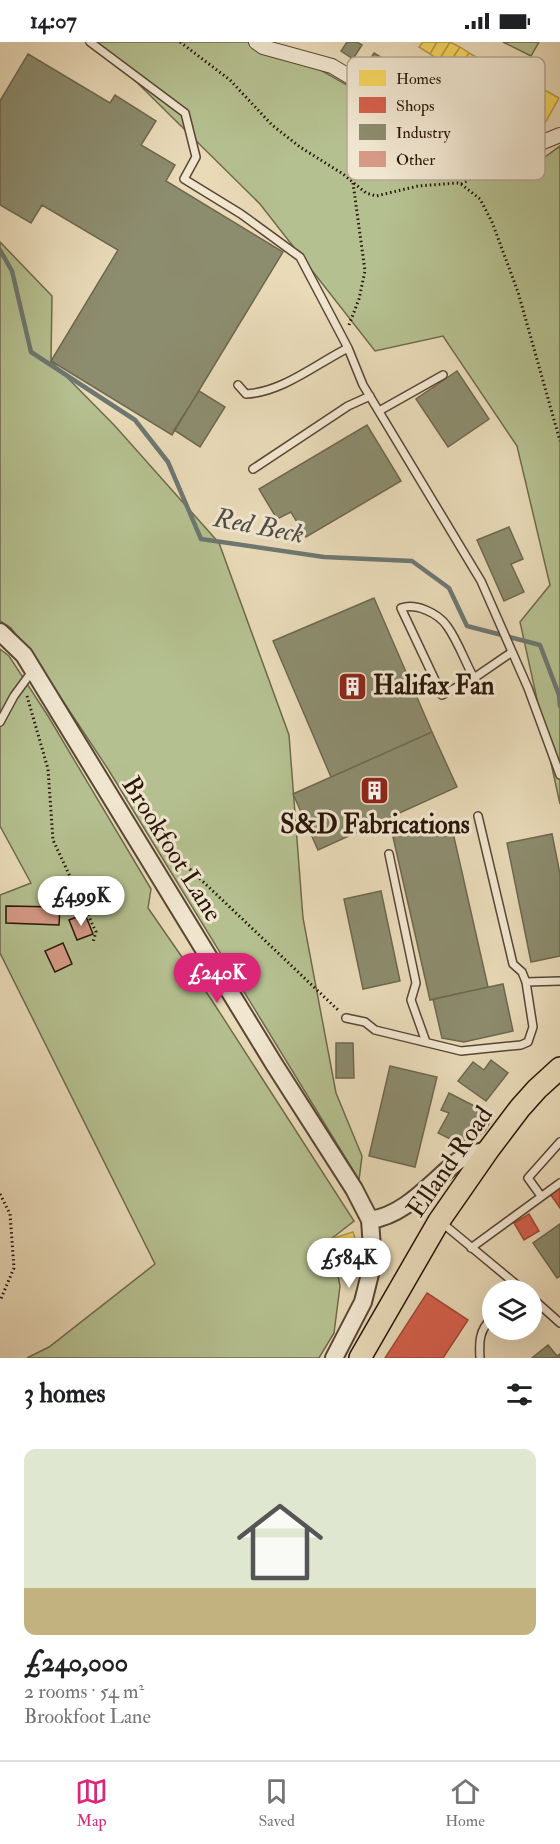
<!DOCTYPE html>
<meta charset="utf-8">
<style>
:root{--surface:#fff;--page:#f2f2f2;--text:#202124;--muted:#757577;--line:#e0e0e0;--accent:#db2777}
body{margin:0;font-family:"IM FELL Double Pica",serif;background:var(--page);color:var(--text);height:100vh;display:flex;flex-direction:column;font-size:22px;white-space:nowrap}
*{box-sizing:border-box;margin:0}
p{font-size:20px;color:var(--muted)}
.icon{flex:none;width:33px;height:33px;fill:none;stroke:currentColor;stroke-width:2;stroke-linecap:round;stroke-linejoin:round}
.map{position:relative;height:1316px;overflow:hidden}
.side{display:flex;flex-direction:column;background:var(--surface);flex:1}
.side>*{flex:none}
.fabs{position:absolute;left:482px;top:1238px;display:grid;gap:12px}
.fabs a{display:grid;place-items:center;width:60px;height:60px;border-radius:50%;background:var(--surface);box-shadow:0 6px 24px #0002;font-size:30px}
.price{position:absolute;translate:-50% -51px;padding:0 14px;border-radius:21px;background:#fff;color:#222;font-size:20px;line-height:39px;filter:drop-shadow(0 2px 3px #0008)}
.price::after{content:'';position:absolute;left:50%;top:36px;width:18px;height:14px;margin-left:-9px;background:inherit;clip-path:polygon(0 0,100% 0,50% 100%)}
.price.selected{background:var(--accent);color:#fff}
ul{padding:0;list-style:none}
li{display:grid;align-content:center;gap:12px;height:318px;padding:0 24px}
li+li{border-top:2px solid var(--line)}
li span{display:grid;place-items:center;height:186px;border-radius:12px;color:#555}
li>.icon{margin-inline-start:auto}
span .icon{width:108px;height:108px;fill:#fffc;stroke-width:1}
li b{font-size:26px}
h2{display:flex;justify-content:space-between;align-items:center;height:72px;padding:0 24px;font-size:26px}
.status{display:flex;justify-content:space-between;align-items:center;height:42px;padding:0 30px;background:var(--surface);direction:ltr}
.status svg{height:16px;fill:currentColor}
.menu{display:flex;justify-content:space-around;align-items:center;height:84px;border-top:2px solid var(--line);background:var(--surface);font-size:16px;color:var(--muted)}
.menu a{display:grid;justify-items:center;gap:3px}
.menu .selected{color:var(--accent)}
.map>svg:first-child{display:block}
</style>
<div class="status"><b>14:07</b><svg viewBox="0 0 49 12"><path d="M0 12V9h3v3zM5 12V6h3v6zM10 12V3h3v9zM15 12V0h3v12zM26 1h20v11H26zM47 4h2v5h-2z"/></svg></div>
<div class="map">
<svg width="560" height="1316" viewBox="0 0 560 1316">
<rect width="100%" height="100%" fill="#e9dab8"/>
<filter id="stains"><feTurbulence type="fractalNoise" baseFrequency=".00333" numOctaves="4"/><feColorMatrix values="0 0 0 0 .2 0 0 0 0 .09 0 0 0 0 .02 0 0 0 .5 -.17"/></filter>
<radialGradient id="worn" r=".72"><stop offset=".6" stop-color="#630" stop-opacity="0"/><stop offset="1" stop-color="#630" stop-opacity=".3"/></radialGradient>
<path fill="#b5c090" stroke="#6f6a4c" stroke-width="1.5" d="M96,0H271L423,86L484,105L545,115L560,104V762L520,580L550,543L517,404L443,294L375,309L260,162Z
M503,0H539L531,14Z
M0,200L52,254L51,319L115,384L219,501L289,693L303,876L336,1051L362,1114L359,1138L108,727L43,629L11,586L0,579Z
M0,607L9,614L48,674L151,847L148,866L211,957L354,1179L331,1197L340,1244L334,1291L319,1316H27L49,1305L155,1222L0,911V853L31,841L0,784Z"/>
<path fill="#f6d55c" stroke="#b89b43" stroke-width="1.5" d="M423,0H437L430,12L419,5Z
M437,0H450L439,18L430,12Z
M450,0L460,5L448,23L439,18Z
M460,5L469,11L457,29L448,23Z
M469,11L480,17L468,35L457,29Z
M541,46L559,56L545,81L542,79L536,88L513,76L518,67L527,72Z
M353,1190L362,1220H360L361,1224L357,1229L351,1231L345,1228L344,1225L340,1226L331,1197Z"/>
<path fill="#d6604d" stroke="#a24a38" stroke-width="1.5" d="M560,1145V1166L550,1152Z
M529,1172L539,1189L524,1198L514,1181Z
M427,1251L468,1278L443,1316H385Z"/>
<path fill="#8c8c6e" stroke="#6e684f" stroke-width="1.5" d="M347,0H357L362,3L353,17L341,9Z
M374,11L384,17L377,30L366,24Z
M28,12L110,61L115,53L156,79L141,103L175,123L166,139L283,210L172,393L51,319L118,208L42,163L31,181L0,163V59Z
M457,329L489,377L448,405L416,357Z
M199,349L225,365L200,405L174,388Z
M367,383L401,439L306,495L291,470L277,477L259,447Z
M509,485L523,517L511,522L524,550L504,559L477,498Z
M374,556L432,690L331,735L273,599Z
M432,690L457,745L318,808L293,752Z
M451,782L488,945L430,958L393,795Z
M552,792L560,832V914L531,920L507,801Z
M381,849L400,939L363,947L344,857Z
M503,942L513,989L464,1000L442,996L433,957Z
M336,1001H353L354,1036H336Z
M491,1018L508,1031L486,1059L458,1039L473,1020L484,1028Z
M390,1024L437,1035L415,1125L369,1114Z
M449,1051L494,1074L484,1090L462,1103L438,1091L449,1071L441,1068Z
M560,1182V1234L557,1236L533,1201Z
M548,1303L557,1314L560,1312V1316H532Z"/>
<g fill="none" stroke-linecap="round" stroke-linejoin="round">
<path stroke="#6d7771" stroke-width="4.5" d="M0,208L12,229L31,310L135,378L168,420L201,497L324,515L412,519L449,546L467,584L540,603L559,653L560,664"/>
</g>
<path fill="#d69a86" stroke="#291508" stroke-width="1.5" d="M6,864L60,865L59,883L6,881Z
M85,872L93,892L77,898L69,878Z
M63,901L72,922L55,930L45,909Z"/>
<g fill="none" stroke-linecap="round" stroke-linejoin="round">
<defs>
<path id="service" d="M90,0L185,71L196,115L184,137L241,172L300,215L348,306L363,343L481,539L528,646L560,733
M238,343L246,352C283,350 316,322 348,306
M379,369L443,333
M253,427L348,364L370,354
M474,636C465,620 458,599 447,584C438,571 416,561 401,566L442,653L474,636L512,610
M0,680L14,654L33,628
M478,774L513,922L522,930L526,940L560,939
M389,812L416,941L411,958L426,1000
M346,976L365,980L375,988L461,1009L521,1003L528,1000L533,985L526,940
M541,1154L528,1136L560,1100
M441,1180L523,1248
M471,1206L560,1141
M531,1255L560,1281
M480,1316C479,1300 479,1288 492,1276"/>
<path id="minor" d="M256,0L263,5L332,24L429,82L484,99L533,104L560,93"/>
<path id="tertiary" d="M0,590L24,613L274,1022L354,1147L370,1178C406,1173 431,1140 458,1119C466,1113 479,1111 489,1107
M334,1316L363,1260L373,1220L370,1178"/>
<path id="primary" d="M360,1316L439,1179L489,1107L520,1066L537,1047L560,1026"/>
</defs>
<use href="#service" stroke="#594634" stroke-width="10"/>
<use href="#minor" stroke="#594634" stroke-width="16"/>
<use href="#tertiary" stroke="#594634" stroke-width="20"/>
<use href="#primary" stroke="#291508" stroke-width="24"/>
<path stroke="#291508" stroke-width="3" stroke-dasharray="1.5 3" stroke-linecap="butt" d="M180,0L230,38L272,83L300,105L343,132L366,151L376,154L418,144L457,141L461,142L480,157L492,180L518,250L560,399
M461,142L510,116
M349,283L359,257L365,229L353,141
M27,654L48,727L53,798L96,890L93,900
M154,793L338,968
M0,1152L10,1172L14,1226L0,1259"/>
<use href="#service" stroke="#f1e7d1" stroke-width="7"/>
<use href="#minor" stroke="#f1e7d1" stroke-width="14"/>
<use href="#tertiary" stroke="#f1e7d1" stroke-width="16"/>
<use href="#primary" stroke="#e9dab8" stroke-width="21"/>
</g>
<defs>
<symbol id="building-square" viewBox="-11 -11 22 22"><rect x="-9" y="-9" width="18" height="18" rx="4" fill="#8f2418" stroke="#f1e7d1"/><path d="M-4-6H4V6H1V3H-1V6H-4ZM-2.5-4.3h1.7v1.8h-1.7ZM.8-4.3h1.7v1.8H.8ZM-2.5-1h1.7V.8h-1.7ZM.8-1h1.7V.8H.8Z" fill="#fff"/></symbol>
</defs>
<g fill-rule="evenodd">
<use href="#building-square" x="336" y="628" width="33" height="33"/>
<use href="#building-square" x="358" y="732" width="33" height="33"/>
</g>
<g text-anchor="middle" dominant-baseline="central" stroke-width="6" stroke-linejoin="round" paint-order="stroke">
<g font-size="26" font-weight="bold" fill="#291508" stroke="#f1e7d1" text-anchor="start">
<text x="373" y="644">Halifax Fan</text>
<text x="375" y="783" text-anchor="middle">S&amp;D Fabrications</text>
</g>
<g font-size="26" fill="#291508" stroke="#f1e7d1">
<text transform="translate(172 807) rotate(58)">Brookfoot Lane</text>
<text transform="translate(450 1120) rotate(-55)">Elland Road</text>
</g>
<g font-size="27" font-style="italic" fill="#514e45" stroke="#f1e7d1">
<text transform="translate(259 484) rotate(11)">Red Beck</text>
</g>
</g>
<rect x="347" y="15" width="198" height="123" rx="9" fill="#f1e7d1" stroke="#b5a895" stroke-width="1.5"/>
<rect x="359" y="28" width="27" height="16" fill="#f6d55c"/>
<rect x="359" y="55" width="27" height="16" fill="#d6604d"/>
<rect x="359" y="82" width="27" height="16" fill="#8c8c6e"/>
<rect x="359" y="109" width="27" height="16" fill="#d69a86"/>
<g font-size="16" fill="#291508">
<text x="396" y="42">Homes</text>
<text x="396" y="69">Shops</text>
<text x="396" y="96">Industry</text>
<text x="396" y="123">Other</text>
</g>
<rect width="100%" height="100%" filter="url(#stains)"/>
<rect width="100%" height="100%" fill="url(#worn)"/>
</svg>
<div class="fabs">
<a><svg class="icon" aria-label="layers" viewBox="0 0 24 24"><path d="M12 4l9 5-9 5-9-5zM3 14l9 5 9-5"/></svg></a>
</div>
<b class="price" style="left:81px;top:885px">£499K</b>
<b class="price selected" style="left:217px;top:962px">£240K</b>
<b class="price" style="left:349px;top:1247px">£584K</b>
</div>
<section class="side">
<h2>3 homes<svg class="icon" aria-label="filters" viewBox="0 0 24 24"><path d="M4 7h16M4 17h16"/><circle cx="9" cy="7" r="2"/><circle cx="15" cy="17" r="2"/></svg></h2>
<ul>
<li><span style="background:linear-gradient(#dfe7d0 75%,#c2b280 0)"><svg class="icon" aria-label="home" viewBox="0 0 24 24"><path d="M3 11l9-7 9 7M6 9v11h12V9"/></svg></span><div><b>£240,000</b><p>2 rooms · 54 m²</p><p>Brookfoot Lane</p></div></li>
</ul>
</section>
<nav class="menu">
<a class="selected"><svg class="icon" aria-label="map" viewBox="0 0 24 24"><path d="M3 6l6-2 6 2 6-2v14l-6 2-6-2-6 2zM9 4v14M15 6v14"/></svg>Map</a>
<a><svg class="icon" aria-label="saved" viewBox="0 0 24 24"><path d="M7 4h10v16l-5-4-5 4z"/></svg>Saved</a>
<a><svg class="icon" aria-label="home" viewBox="0 0 24 24"><path d="M3 11l9-7 9 7M6 9v11h12V9"/></svg>Home</a>
</nav>
